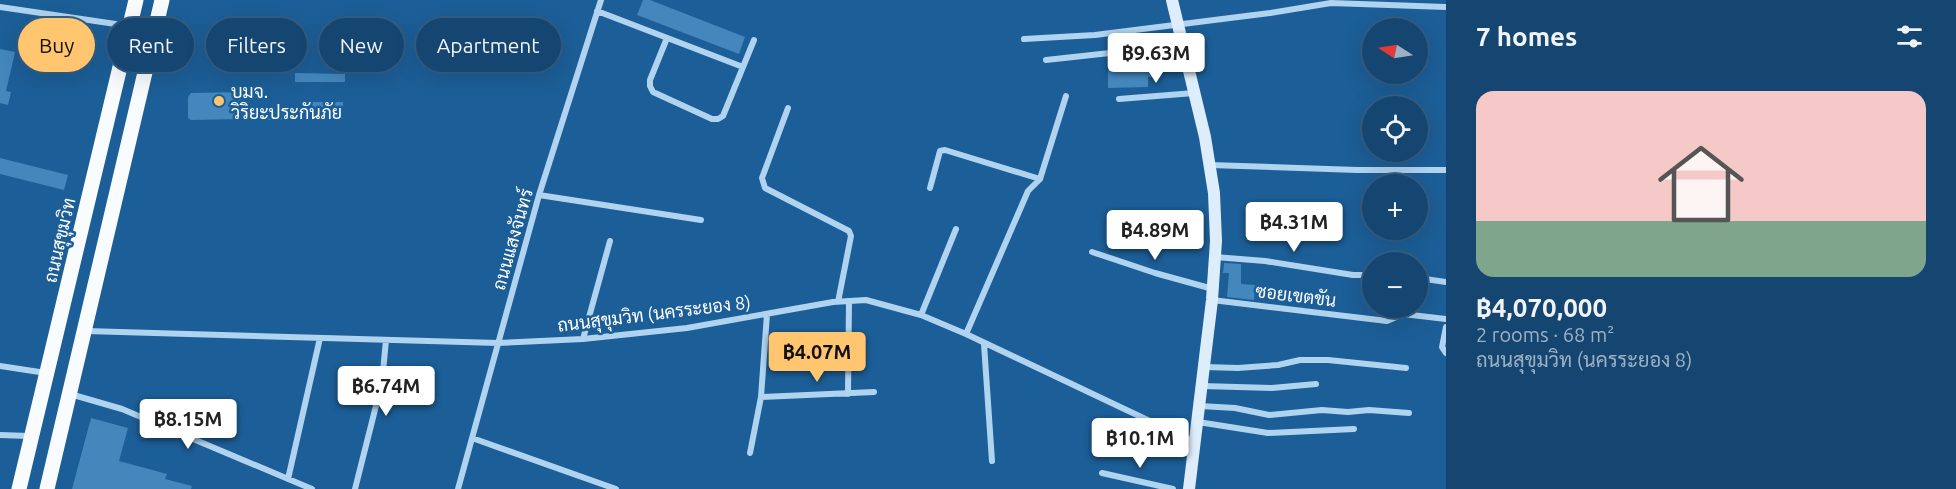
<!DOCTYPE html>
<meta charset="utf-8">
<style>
:root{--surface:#154671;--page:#225079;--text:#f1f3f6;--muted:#9db1c3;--line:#345e84;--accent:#ffc66f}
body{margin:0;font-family:Ubuntu,Sarabun,sans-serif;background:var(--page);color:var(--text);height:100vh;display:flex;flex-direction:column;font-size:22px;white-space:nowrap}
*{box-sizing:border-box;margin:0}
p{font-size:20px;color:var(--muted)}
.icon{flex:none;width:33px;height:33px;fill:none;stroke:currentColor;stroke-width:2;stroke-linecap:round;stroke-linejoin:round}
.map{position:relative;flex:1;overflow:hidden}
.sheet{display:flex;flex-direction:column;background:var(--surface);width:510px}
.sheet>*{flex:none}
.banner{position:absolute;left:18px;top:18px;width:570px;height:54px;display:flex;gap:12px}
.needle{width:39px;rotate:282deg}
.buttons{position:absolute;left:1362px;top:18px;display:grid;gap:12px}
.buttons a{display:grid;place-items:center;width:66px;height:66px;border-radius:50%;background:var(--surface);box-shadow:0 6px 24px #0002,0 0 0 2px var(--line);font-size:30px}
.price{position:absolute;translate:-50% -51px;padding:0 14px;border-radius:6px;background:#fff;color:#222;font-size:20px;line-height:39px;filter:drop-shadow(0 2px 3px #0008)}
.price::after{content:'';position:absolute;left:50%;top:36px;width:18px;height:14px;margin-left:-9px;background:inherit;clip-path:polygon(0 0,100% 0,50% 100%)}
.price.selected{background:var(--accent);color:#111}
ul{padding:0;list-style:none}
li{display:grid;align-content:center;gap:12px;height:318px;padding:0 30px}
li span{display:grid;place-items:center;height:186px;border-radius:18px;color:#555}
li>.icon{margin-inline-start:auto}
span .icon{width:108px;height:108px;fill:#fffc;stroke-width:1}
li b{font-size:26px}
h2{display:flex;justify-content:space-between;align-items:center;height:72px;padding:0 30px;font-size:26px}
.chip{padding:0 21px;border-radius:27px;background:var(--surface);box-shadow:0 6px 24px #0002,0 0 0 2px var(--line);font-size:21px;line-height:54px}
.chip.selected{background:var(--accent);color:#111}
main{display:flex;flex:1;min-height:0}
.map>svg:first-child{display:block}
</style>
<main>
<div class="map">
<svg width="1446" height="489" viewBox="0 0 1446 489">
<rect width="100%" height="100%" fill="#1c5e97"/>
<path fill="#4487bd" d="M643,0H650L745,37L739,54L637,15Z
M0,49L15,52L6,91L11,92L8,105L0,103Z
M1144,55V61L1152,60L1153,65V77H1148V87L1108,88V66H1121V61H1132V56Z
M295,73L345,74V82H295Z
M241,92L244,96V107H312V102H343V119L255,120V108L242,119L191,120L188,118V97L191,93Z
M0,158L68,175L64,190L0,174Z
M1224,263L1241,264V284L1255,285L1254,300L1227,297L1229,273H1223Z
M91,418L128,428L119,461L167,474L165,479L192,486L191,489H72Z"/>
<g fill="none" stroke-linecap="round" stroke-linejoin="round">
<path stroke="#b0d3f0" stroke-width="6" d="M0,7L129,26
M597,11L743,67
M667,38L650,80V86L653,92L712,119H718L723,116L754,40
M1024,39L1095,35L1270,13L1331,3L1446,7
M1046,60L1183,45
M1119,99L1194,93
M788,108L762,178L765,188L849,231L851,236L838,302
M1210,165L1357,170H1446
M930,188L940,151L945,150L1040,179
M539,195L701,220
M1092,252L1155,273L1213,289
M1215,257L1265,261L1353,275H1372
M1418,278L1446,282
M1212,300L1387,321L1403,314L1446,319
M921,315L956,229
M1446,327L1442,347L1446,353
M86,331L498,343L583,339L687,328L833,302L866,300L921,315L966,334L1194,442
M966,334L1028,191L1040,179L1066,96
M583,339L610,241
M984,344L992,461
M0,366L46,373
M1205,367L1238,368L1278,365L1300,360H1328L1406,368
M1202,386L1272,388L1316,384
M70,394L122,409L312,489
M848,394L849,301
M761,397L874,392
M1200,406L1235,408L1269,415L1322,410L1348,412L1369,410L1409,413
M1198,422L1268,433L1354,429
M0,435L29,436
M472,438L616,489
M750,453L761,397L767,314
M1102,473L1173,489
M288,479L320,338
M355,489L382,382L386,340
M458,489L539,195L601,0"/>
<path stroke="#deedfb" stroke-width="12" d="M1172,0L1205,137L1214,193L1216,241L1212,300L1189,489"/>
<path stroke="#f9fcff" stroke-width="15" d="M19,489L136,0
M47,489L162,0"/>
</g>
<circle fill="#ffc66f" stroke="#1c5e97" stroke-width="2" cx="219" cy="101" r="6"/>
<g text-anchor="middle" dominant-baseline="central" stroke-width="5" stroke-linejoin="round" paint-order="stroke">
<g font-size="18" fill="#fff" stroke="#1c5e97" text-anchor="start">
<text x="231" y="91">บมจ.<tspan x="231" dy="21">วิริยะประกันภัย</tspan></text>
</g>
<g font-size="18" fill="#fff" stroke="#1c5e97">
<text transform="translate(512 239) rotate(-74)">ถนนแสงจันทร์</text>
<text transform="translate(59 240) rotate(-77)">ถนนสุขุมวิท</text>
<text transform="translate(1296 295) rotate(7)">ซอยเขตขัน</text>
<text transform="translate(654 313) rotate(-7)">ถนนสุขุมวิท (นครระยอง 8)</text>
</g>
</g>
</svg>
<div class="buttons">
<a><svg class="needle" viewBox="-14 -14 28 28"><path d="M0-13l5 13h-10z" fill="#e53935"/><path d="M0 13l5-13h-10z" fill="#9db1c3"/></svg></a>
<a><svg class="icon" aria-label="locate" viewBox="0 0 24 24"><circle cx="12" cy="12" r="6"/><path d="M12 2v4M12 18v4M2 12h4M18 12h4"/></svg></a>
<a>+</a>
<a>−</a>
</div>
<b class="price" style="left:1156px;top:84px">฿9.63M</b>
<b class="price" style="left:1294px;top:253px">฿4.31M</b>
<b class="price" style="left:1155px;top:261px">฿4.89M</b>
<b class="price selected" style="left:817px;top:383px">฿4.07M</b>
<b class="price" style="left:386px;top:417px">฿6.74M</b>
<b class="price" style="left:188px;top:450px">฿8.15M</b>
<b class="price" style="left:1140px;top:469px">฿10.1M</b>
<div class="banner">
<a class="chip selected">Buy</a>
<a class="chip">Rent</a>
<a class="chip">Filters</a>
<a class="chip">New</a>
<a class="chip">Apartment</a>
</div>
</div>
<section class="sheet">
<h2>7 homes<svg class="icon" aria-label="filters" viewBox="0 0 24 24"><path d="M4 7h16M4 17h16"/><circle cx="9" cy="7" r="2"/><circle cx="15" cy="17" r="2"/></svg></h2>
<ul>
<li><span style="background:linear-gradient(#f6c9c9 70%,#7fa58c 0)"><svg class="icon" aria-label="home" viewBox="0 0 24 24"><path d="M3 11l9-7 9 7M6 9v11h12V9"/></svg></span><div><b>฿4,070,000</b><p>2 rooms · 68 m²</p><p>ถนนสุขุมวิท (นครระยอง 8)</p></div></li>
</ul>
</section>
</main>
